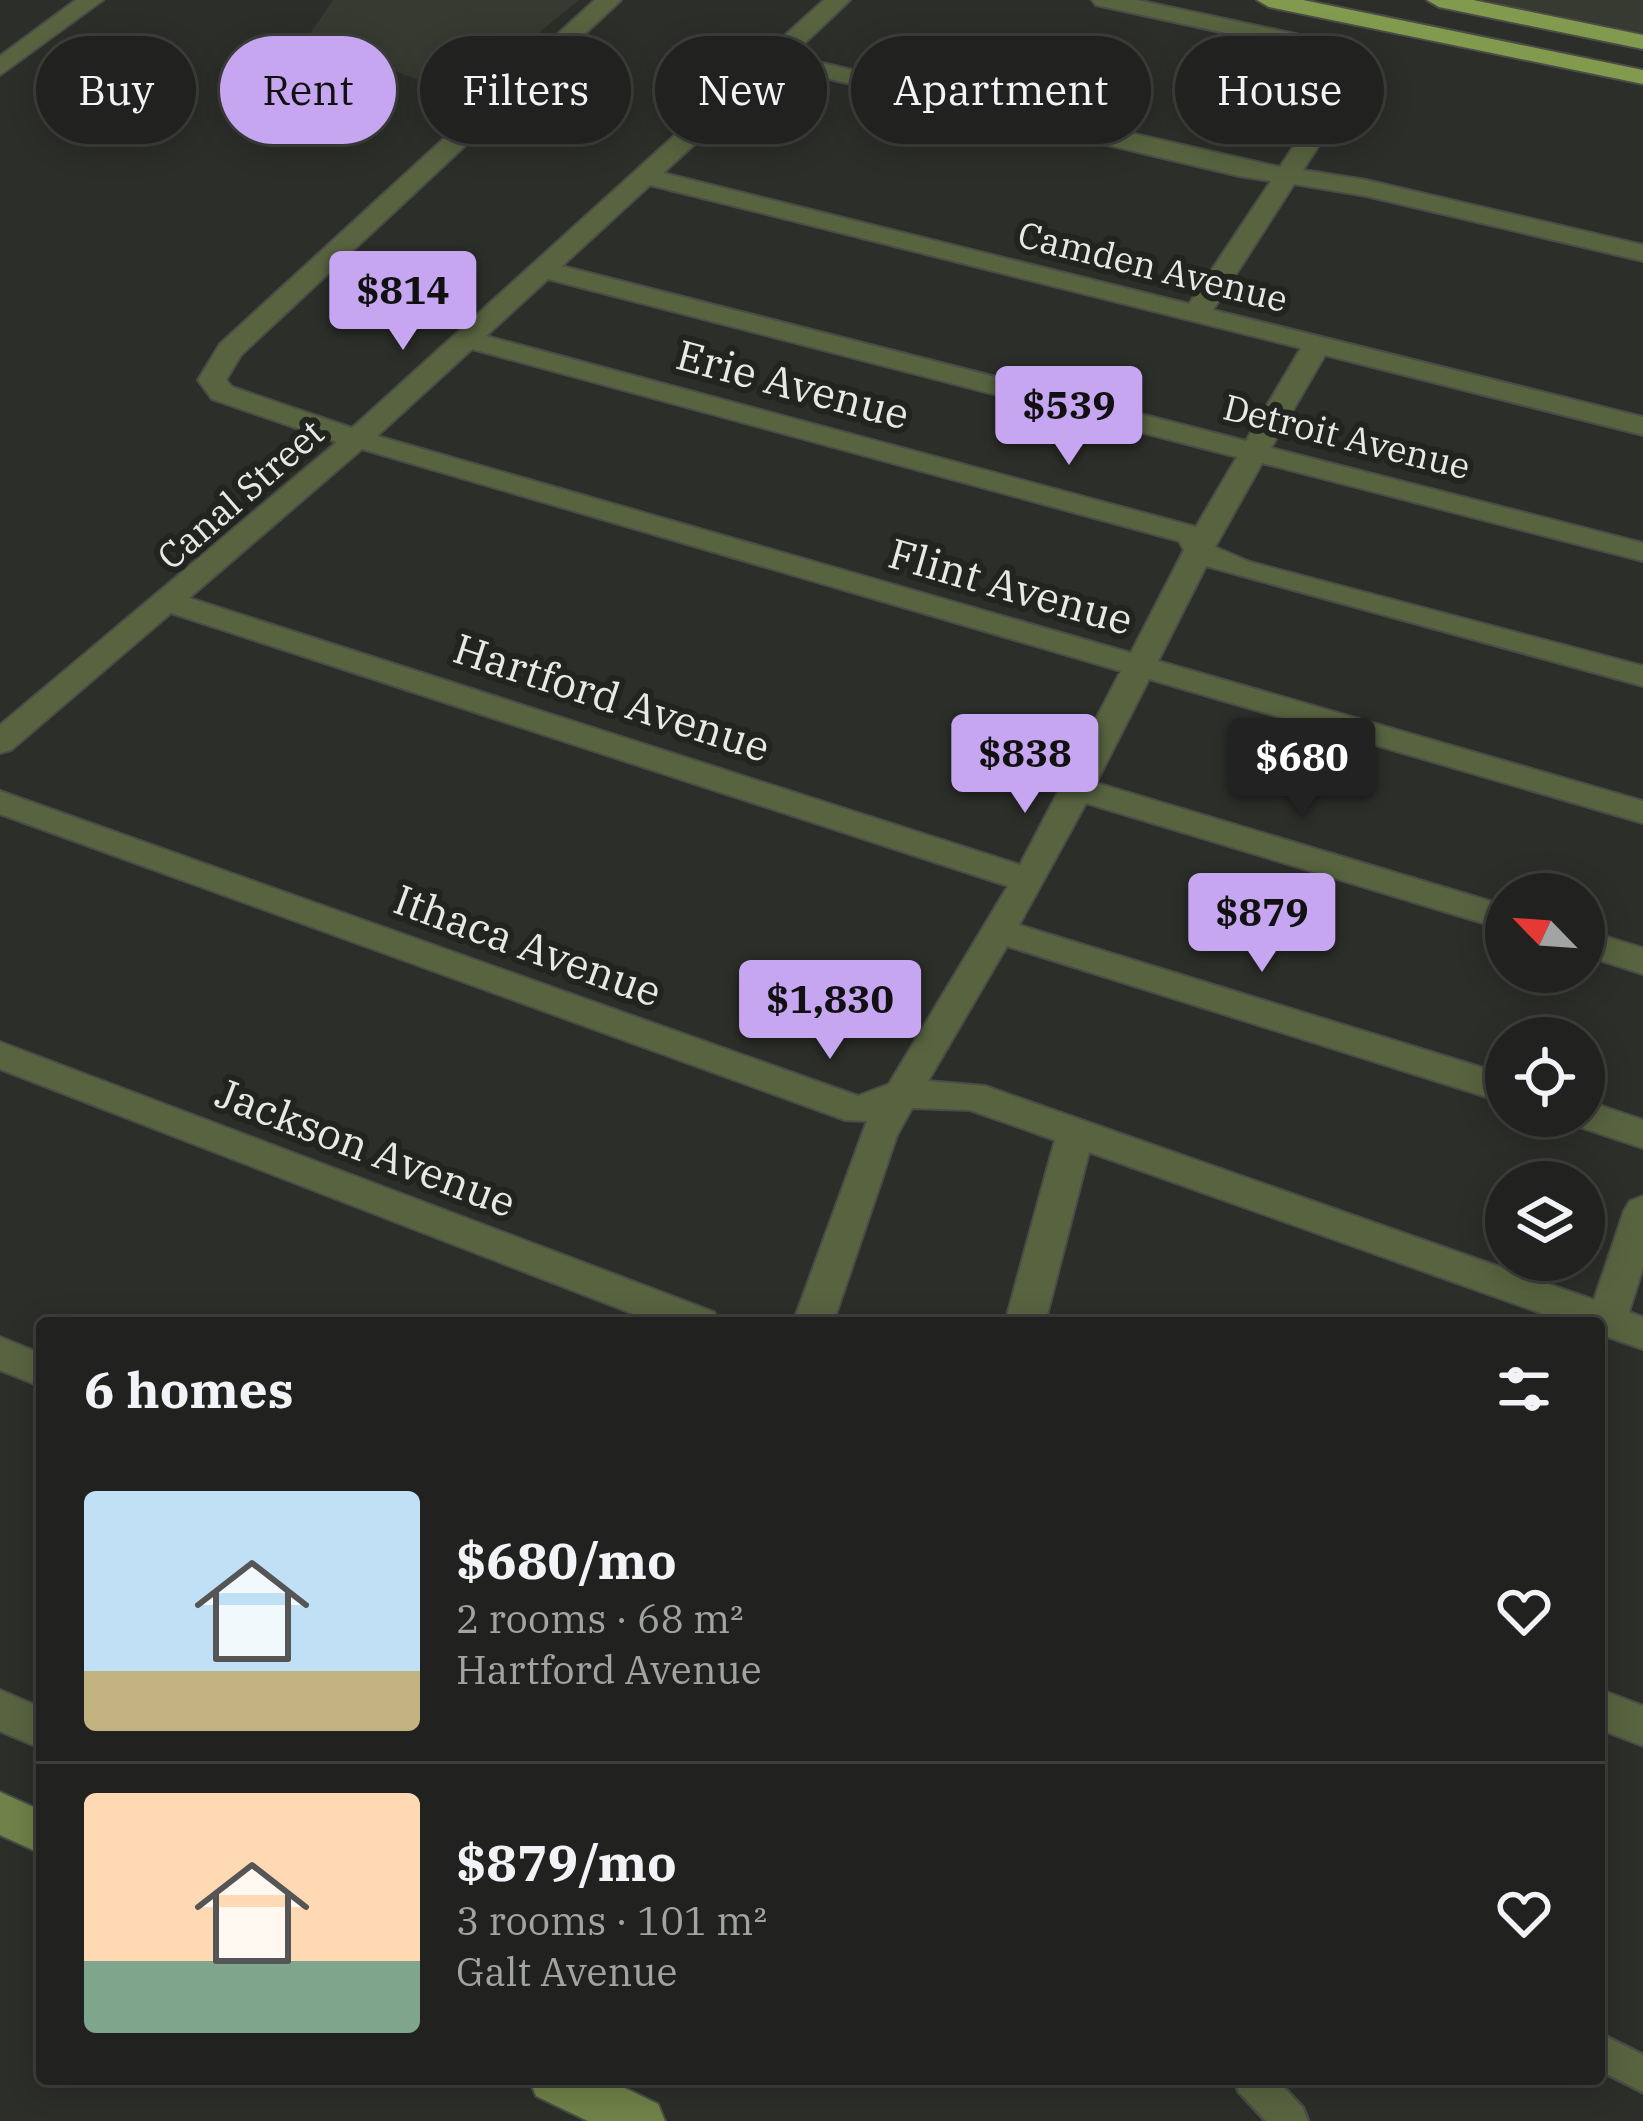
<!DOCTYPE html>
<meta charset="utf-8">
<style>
:root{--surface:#21221f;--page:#292a28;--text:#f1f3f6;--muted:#a2a4a4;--line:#3e3f3d;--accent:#c6a6f0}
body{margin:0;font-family:"IBM Plex Serif",serif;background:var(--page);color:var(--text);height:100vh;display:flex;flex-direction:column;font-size:45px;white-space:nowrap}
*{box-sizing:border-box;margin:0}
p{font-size:39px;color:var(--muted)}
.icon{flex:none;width:66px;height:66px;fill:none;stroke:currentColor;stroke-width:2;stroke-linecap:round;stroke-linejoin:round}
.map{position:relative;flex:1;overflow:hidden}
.sheet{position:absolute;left:36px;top:1317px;width:1569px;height:768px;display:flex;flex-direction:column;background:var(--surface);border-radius:12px;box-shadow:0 6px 30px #0003,0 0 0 3px var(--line)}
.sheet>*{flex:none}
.top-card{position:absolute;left:36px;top:36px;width:1572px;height:108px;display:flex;gap:24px}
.needle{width:78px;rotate:295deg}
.buttons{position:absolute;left:1485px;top:873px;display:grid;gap:24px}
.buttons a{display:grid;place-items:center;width:120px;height:120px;border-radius:50%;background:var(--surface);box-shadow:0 6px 30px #0003,0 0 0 3px var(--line);font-size:60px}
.price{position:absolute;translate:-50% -102px;padding:0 27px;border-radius:12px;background:var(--accent);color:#111;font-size:39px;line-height:78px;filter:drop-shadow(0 3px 6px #0008)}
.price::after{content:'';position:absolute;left:50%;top:72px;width:36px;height:27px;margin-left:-18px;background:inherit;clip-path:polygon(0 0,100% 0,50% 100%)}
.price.on{background:#222;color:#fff}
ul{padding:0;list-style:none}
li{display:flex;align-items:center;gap:36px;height:300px;padding:0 48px}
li+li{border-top:3px solid var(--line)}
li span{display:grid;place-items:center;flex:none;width:336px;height:240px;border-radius:12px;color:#555}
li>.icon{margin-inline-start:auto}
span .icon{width:144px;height:144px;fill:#fffc;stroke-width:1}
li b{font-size:51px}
h2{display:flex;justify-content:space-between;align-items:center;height:144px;padding:0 48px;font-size:51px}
.tag{padding:0 42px;border-radius:54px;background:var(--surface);box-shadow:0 6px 30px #0003,0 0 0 3px var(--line);font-size:42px;line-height:108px}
.tag.on{background:var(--accent);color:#111}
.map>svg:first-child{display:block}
</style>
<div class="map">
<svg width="1643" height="2121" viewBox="0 0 1643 2121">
<rect width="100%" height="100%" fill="#2c2e29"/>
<path fill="#363a30" d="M333,0H579L461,96L307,38Z
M1484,0H1643V33Z"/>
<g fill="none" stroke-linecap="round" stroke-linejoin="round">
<defs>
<path id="lane" d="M1599,2033L1643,2055V2092L1599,2070Z
M1234,2079H1276L1303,2108L1308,2121H1266L1239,2092Z"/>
<path id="street" d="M76,0H103L0,75V56Z
M595,0H621L241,355L226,380L232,387L352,428L824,0H850L791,56L1280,167L1341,74L1328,59L1313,52L1096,5L1092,0H1137L1328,41L1346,49L1365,74L1303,170L1366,180L1643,245V261L1366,196L1294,184L1213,310L1643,417V435L1325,355L1271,448L1643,543V561L1262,463L1215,547L1250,562L1643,666V686L1206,566L1158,661L1643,801V823L1149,679L1096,783L1506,906V930L1086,803L1019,925L1506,1075V1103L1007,946L928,1081L985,1086L1594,1300L1624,1211L1630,1201L1643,1196V1268L1629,1312L1643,1317V1349L1599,1334V1323H1569L1089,1152L1045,1323H1005L1055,1140L970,1110L912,1108L897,1135L833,1323H793L867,1121L845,1120L0,814V791L858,1096L889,1084L1008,886L171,613L11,750L0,753V725L337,442L212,399L198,380L220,344ZM779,67L1239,176L1271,181L1189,304L663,173ZM650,185L1301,348L1246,441L562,266ZM548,279L1237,457L1196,527L486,336ZM472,349L1179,541L1184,550L1131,653L377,436ZM362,449L1121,671L1020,865L189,598Z
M1584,930L1643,948V974L1584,955Z
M0,1042L714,1312L720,1323H657L0,1069Z
M1584,1100L1643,1120V1148L1571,1124L1567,1116H1584Z
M0,1337L42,1354V1387L0,1370Z
M1599,1689L1643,1706V1746L1599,1729Z
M0,1690L42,1708V1749L0,1731Z"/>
<path id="secondary" d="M0,1792L42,1811V1854L0,1835Z
M529,2079H606L658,2104L665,2121H588L536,2096Z"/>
<path id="primary" d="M1257,0H1303L1643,70V84L1269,7Z
M1427,0H1473L1643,35V49L1439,7Z"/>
</defs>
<use href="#lane" stroke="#4a4c47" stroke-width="5"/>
<use href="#street" stroke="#4a4c47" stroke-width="4"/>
<use href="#secondary" stroke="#4a4c47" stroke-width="4"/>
<use href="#primary" stroke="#4a4c47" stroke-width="4"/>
<use href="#lane" fill="#586440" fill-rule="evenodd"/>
<use href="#street" fill="#586440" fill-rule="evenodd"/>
<use href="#secondary" fill="#6f8248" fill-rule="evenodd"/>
<use href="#primary" fill="#819a4d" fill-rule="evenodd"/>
</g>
<g text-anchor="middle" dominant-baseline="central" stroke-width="12" stroke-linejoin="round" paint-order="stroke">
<g font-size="36" fill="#e8e9e6" stroke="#222420">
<text transform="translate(1153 266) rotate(14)">Camden Avenue</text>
<text transform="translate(1347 436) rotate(14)">Detroit Avenue</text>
<text transform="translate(240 494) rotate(-41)">Canal Street</text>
</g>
<g font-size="42" fill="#e8e9e6" stroke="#222420">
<text transform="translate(793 384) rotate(15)">Erie Avenue</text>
<text transform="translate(1011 586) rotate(16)">Flint Avenue</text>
<text transform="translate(612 697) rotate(18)">Hartford Avenue</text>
<text transform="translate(528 945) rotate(20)">Ithaca Avenue</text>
<text transform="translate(366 1147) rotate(21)">Jackson Avenue</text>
</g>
</g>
</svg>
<div class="buttons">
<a><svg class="needle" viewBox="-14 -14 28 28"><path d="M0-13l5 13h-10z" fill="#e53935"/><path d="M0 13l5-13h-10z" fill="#a2a4a4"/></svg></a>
<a><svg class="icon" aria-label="locate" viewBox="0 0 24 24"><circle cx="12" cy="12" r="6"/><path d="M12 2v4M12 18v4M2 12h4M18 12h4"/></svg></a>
<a><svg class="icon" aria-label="layers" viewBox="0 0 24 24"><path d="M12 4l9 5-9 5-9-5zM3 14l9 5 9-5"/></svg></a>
</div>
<b class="price" style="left:403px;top:353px">$814</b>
<b class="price" style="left:1069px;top:468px">$539</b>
<b class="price" style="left:1025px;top:816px">$838</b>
<b class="price on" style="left:1302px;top:820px">$680</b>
<b class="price" style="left:1262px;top:975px">$879</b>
<b class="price" style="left:830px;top:1062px">$1,830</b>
<div class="top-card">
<a class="tag">Buy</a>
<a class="tag on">Rent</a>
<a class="tag">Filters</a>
<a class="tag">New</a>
<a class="tag">Apartment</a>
<a class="tag">House</a>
</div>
<section class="sheet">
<h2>6 homes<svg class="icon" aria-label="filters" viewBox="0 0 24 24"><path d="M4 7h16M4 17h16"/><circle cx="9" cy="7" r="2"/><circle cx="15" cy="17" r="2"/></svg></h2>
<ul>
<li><span style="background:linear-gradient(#bfe0f5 75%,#c2b280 0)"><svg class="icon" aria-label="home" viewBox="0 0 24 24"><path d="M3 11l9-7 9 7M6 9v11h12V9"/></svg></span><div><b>$680/mo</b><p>2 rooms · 68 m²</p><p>Hartford Avenue</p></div><svg class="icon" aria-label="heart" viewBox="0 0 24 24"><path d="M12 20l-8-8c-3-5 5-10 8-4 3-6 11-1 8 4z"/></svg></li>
<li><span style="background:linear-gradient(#ffd9b3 70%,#7fa58c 0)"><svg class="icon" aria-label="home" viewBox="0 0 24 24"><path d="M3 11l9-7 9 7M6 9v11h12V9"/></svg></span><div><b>$879/mo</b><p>3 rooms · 101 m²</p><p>Galt Avenue</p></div><svg class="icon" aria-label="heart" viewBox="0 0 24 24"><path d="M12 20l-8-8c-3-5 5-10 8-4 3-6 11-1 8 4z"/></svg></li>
</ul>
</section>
</div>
